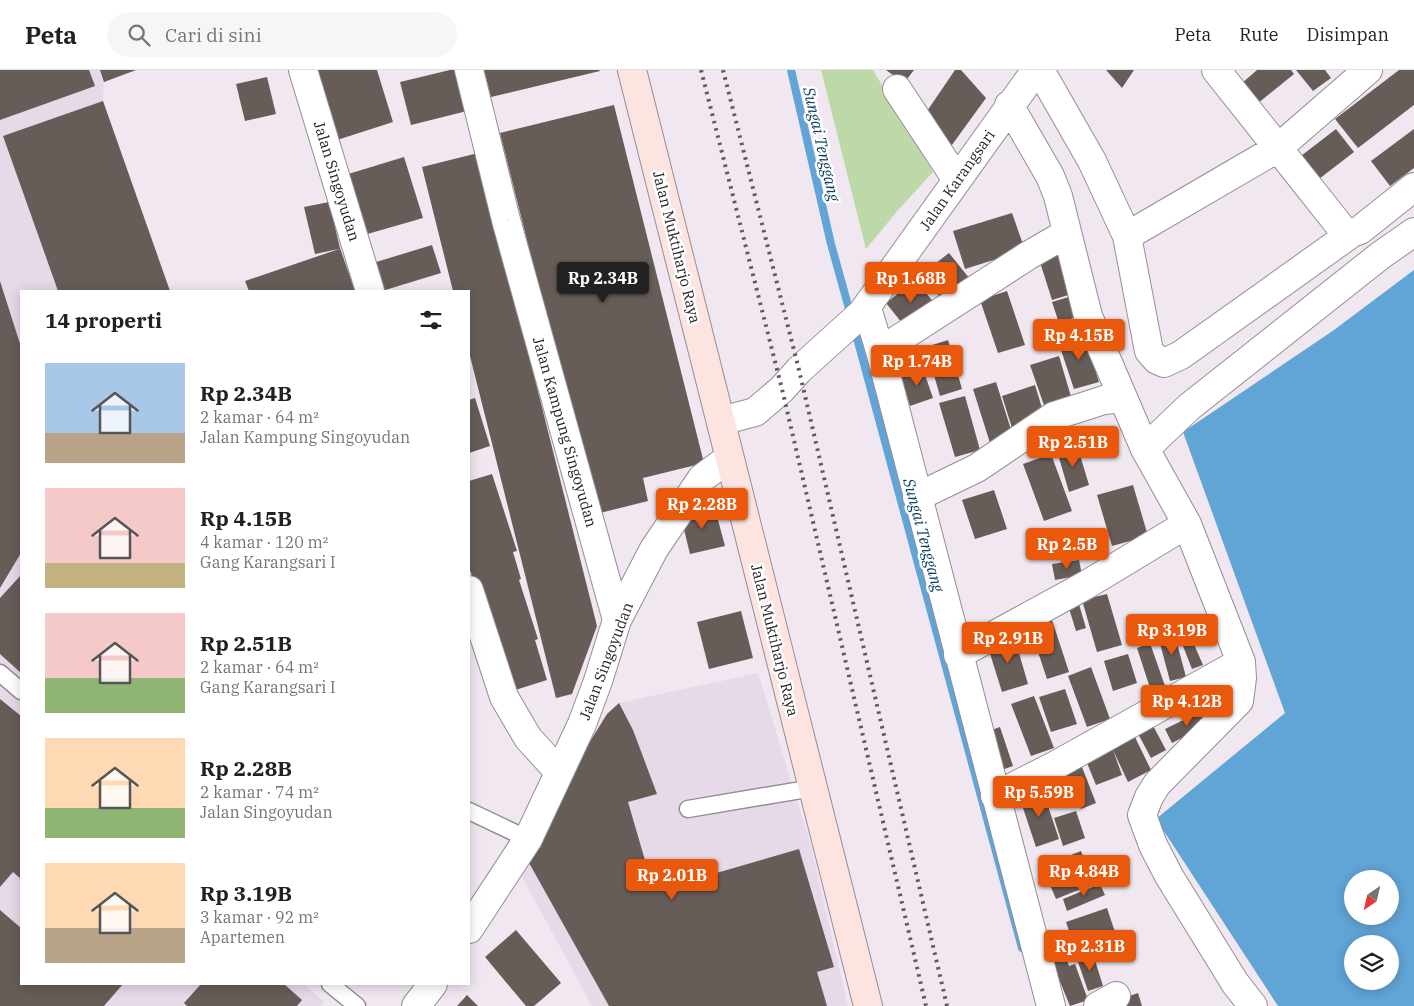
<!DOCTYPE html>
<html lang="id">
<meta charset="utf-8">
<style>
:root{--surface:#fff;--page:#f6f6f6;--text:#202124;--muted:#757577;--line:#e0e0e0;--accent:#ea580c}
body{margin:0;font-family:"IBM Plex Serif",serif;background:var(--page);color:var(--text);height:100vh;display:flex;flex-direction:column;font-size:19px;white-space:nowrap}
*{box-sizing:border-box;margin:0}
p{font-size:16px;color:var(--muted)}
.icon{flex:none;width:28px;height:28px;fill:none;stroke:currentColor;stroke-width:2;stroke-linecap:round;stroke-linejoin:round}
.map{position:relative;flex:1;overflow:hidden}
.details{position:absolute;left:20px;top:220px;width:450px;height:695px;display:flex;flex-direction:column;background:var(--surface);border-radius:0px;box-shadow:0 2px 12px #0003}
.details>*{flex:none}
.needle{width:32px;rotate:214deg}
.tools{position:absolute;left:1344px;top:800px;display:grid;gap:10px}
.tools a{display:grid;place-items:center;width:55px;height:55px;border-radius:50%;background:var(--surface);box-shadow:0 2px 12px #0003;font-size:25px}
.price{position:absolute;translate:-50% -42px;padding:0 11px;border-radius:5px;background:var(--accent);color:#fff;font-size:16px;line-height:32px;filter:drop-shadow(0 1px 2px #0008)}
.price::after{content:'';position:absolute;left:50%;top:30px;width:15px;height:11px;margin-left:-8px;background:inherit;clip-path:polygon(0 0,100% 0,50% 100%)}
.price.current{background:#222;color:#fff}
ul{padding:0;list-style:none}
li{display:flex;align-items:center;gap:15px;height:125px;padding:0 25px}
li span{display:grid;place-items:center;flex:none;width:140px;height:100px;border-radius:0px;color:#555}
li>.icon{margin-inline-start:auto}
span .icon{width:60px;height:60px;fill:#fffc;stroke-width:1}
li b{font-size:21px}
h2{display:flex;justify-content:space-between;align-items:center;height:60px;padding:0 25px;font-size:21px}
header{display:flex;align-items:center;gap:30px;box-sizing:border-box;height:70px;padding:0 25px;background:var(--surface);border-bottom:1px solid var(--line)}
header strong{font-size:24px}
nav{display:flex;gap:28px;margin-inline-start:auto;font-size:18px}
.search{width:350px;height:45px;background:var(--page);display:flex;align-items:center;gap:12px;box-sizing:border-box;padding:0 18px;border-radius:28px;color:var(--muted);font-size:19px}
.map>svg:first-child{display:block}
</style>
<header>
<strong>Peta</strong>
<div class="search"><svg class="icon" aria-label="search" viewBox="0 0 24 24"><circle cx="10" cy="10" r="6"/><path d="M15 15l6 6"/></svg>Cari di sini</div>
<nav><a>Peta</a><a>Rute</a><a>Disimpan</a></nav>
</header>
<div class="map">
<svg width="1414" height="936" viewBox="0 0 1414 936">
<rect width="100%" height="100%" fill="#f0e7f1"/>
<path fill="#e6d9e8" d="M0,0H137L104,12L103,31L170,221H21V914H304L324,932L321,936H0Z
M758,603L810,773L848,936H592L520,803L556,734L607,644L619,633Z"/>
<path fill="#bed9a8" d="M821,0H873L933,102L899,139L866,179Z"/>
<path fill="#61a4d6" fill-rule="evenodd" d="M1414,200V936H1278L1156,749L1285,643L1183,362L1334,260ZM1352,809H1390V846H1352ZM1352,874H1390V911H1352Z"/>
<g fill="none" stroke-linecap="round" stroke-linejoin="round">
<path stroke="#61a4d6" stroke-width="8" d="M791,0L831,174L851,246
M854,257L1022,878"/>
</g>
<path fill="#675d58" d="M0,0H89L95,16L0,50Z
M100,0H136L104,12Z
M312,0H377L393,52L334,71Z
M450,0H457L467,41L411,55L400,12Z
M484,0H599L600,1L491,27Z
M886,0H914L904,13Z
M955,0H961L986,28L949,79L923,47Z
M1106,0H1134L1122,18Z
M1257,0H1291L1294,4L1257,34L1241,14Z
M1296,0H1325L1331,8L1313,21Z
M1399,0H1414V35L1358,78L1335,49Z
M267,7L276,44L245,51L236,14Z
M103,31L170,221H58L3,66Z
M614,35L704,393L643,408L648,431L596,444L500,63Z
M1336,59L1354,82L1319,109L1301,86Z
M1414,59V98L1390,116L1371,91Z
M478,83L597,556L572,624L556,628L469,282V221H453L422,97Z
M404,87L423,148L364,165L345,105Z
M329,132L340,178L355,221H249L245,211L339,179L315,184L304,137Z
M1012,143L1025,180L965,199L953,161Z
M432,175L441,203L382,221L373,193Z
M1062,182L1075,223L1052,230L1039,189Z
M949,183L970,209L943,231L922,204Z
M915,210L936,235L906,258L886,233Z
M0,211L21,277V483L0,518Z
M1007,221L1025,275L998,283L980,230Z
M1075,225L1082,245L1059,253L1052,232Z
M1084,263L1099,312L1074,319L1058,271Z
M948,270L962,319L940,326L926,277Z
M1059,286L1072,330L1045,338L1030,295Z
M923,299L933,328L910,336L901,306Z
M996,312L1013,366L990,373L973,319Z
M1035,315L1045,348L1012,358L1002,326Z
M965,326L980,380L955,387L939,333Z
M475,328L490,376L469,383V330Z
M1077,375L1089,415L1069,422L1057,381Z
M1051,384L1072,441L1044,451L1023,394Z
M492,404L517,481L513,482L521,509L519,510L538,569L535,570L547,610L509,622L469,497V411Z
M1133,415L1148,466L1112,476L1097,425Z
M994,420L1007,459L975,469L962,430Z
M714,435L725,476L690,484L680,443Z
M1079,490L1082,505L1055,510L1052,494Z
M21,505V603L0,584V528Z
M1107,524L1122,575L1097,582L1082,530Z
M1078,531L1086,558L1076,561L1068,535Z
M741,541L753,588L709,599L697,552Z
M1052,550L1069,602L1047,609L1037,579L1029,581L1023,559Z
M1174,562L1186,607L1170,611L1158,566Z
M1014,566L1028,614L1002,622L987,574Z
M1193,572L1203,595L1192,599L1183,576Z
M1150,573L1165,616L1151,621L1137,578Z
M1128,584L1137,613L1113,621L1104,591Z
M1091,597L1110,649L1087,657L1068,606Z
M1065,619L1077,654L1051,662L1039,627Z
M1034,626L1054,678L1031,686L1011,634Z
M0,629L21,646V809L13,802L0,817Z
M619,633L633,660L657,724L628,732L654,821L799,779L834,897L817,902L827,936H609L528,791L556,734L589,673L607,644Z
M1202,641L1209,654L1172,673L1165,659Z
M1150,650L1166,680L1151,688L1135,658Z
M1000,657L1013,696L999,701L986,662Z
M1132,661L1151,700L1128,712L1113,680L1122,705L1096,715L1085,688Z
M1080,692L1096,733L1081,739L1065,698Z
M1042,718L1059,769L1036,777L1019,726Z
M1076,741L1085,768L1063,776L1054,748Z
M1081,781L1087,797L1055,810L1048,794Z
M1107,792L1113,806L1056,829L1050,815Z
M1100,814L1105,825L1067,841L1063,829Z
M1107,838L1116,865L1075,878L1066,852Z
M0,840L21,858V914H123L104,936H0Z
M516,860L561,913L534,936H526L485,887Z
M1058,865L1069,896L1075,894L1088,930L1070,936L1043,870Z
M1093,884L1103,916L1088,921L1077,889Z
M201,914H284L302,930L297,936H187L184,933Z
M1138,923L1142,936H1113L1112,932Z
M467,925L478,936H457Z"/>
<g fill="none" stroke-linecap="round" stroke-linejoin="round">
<defs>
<path id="lane" d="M0,603L21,621
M688,739L813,718
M469,741L528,769
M330,914L357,936"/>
<path id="street" d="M303,0L370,221
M469,0L506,150L617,550
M1040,0L1092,91L1127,166L1278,78L1368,0
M1216,0L1343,160L1352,163L1360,160L1414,117
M897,19L957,110
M1009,35L1050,106L1058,126L1088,246L1145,379L1187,454L1241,592L1242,608L1239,631L1157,714L1149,727L1142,745L1153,775L1169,806L1235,913L1253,936
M1127,166L1149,281L1157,290L1164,293L1181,285L1352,163
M867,238L880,281L1051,936
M880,281L1029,185L1067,163
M721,351L755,342L782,319L799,300L862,243L1036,0
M1145,379L1189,337L1381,185L1414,162
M917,427L977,398L1054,346L1104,330L1123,328
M469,520L504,627L528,668L559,702
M958,585L1086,515L1187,454
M995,726L1054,696L1241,592
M469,859L528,769L582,654L598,611L617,550L654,479L702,408L729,388
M416,936L433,914
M1098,936L1116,926"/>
<path id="secondary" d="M632,0L868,936"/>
</defs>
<use href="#lane" stroke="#958d96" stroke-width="19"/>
<use href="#street" stroke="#958d96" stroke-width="30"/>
<use href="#secondary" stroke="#958d96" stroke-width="30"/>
<use href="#lane" stroke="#fff" stroke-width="16"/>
<use href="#street" stroke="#fff" stroke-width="28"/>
<use href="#secondary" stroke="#fee4e0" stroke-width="28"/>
<path stroke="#5e5a5f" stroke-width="4" stroke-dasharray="2.5 5" stroke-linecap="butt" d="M701,0L782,319L926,936
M723,0L799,300L947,936"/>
</g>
<g text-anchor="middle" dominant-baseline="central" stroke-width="5" stroke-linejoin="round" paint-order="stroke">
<g font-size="15" fill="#272427" stroke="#fff">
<text transform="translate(957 110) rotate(-55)">Jalan Karangsari</text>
<text transform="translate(337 111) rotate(73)">Jalan Singoyudan</text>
<text transform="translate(677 177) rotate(76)">Jalan Muktiharjo Raya</text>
<text transform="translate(565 362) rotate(74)">Jalan Kampung Singoyudan</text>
<text transform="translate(775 570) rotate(76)">Jalan Muktiharjo Raya</text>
<text transform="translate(606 591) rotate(-69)">Jalan Singoyudan</text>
</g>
<g font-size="16" font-style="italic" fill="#0c4163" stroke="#fff">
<text transform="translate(822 74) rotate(77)">Sungai Tenggang</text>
<text transform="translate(924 465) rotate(75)">Sungai Tenggang</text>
</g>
</g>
</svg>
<div class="tools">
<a><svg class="needle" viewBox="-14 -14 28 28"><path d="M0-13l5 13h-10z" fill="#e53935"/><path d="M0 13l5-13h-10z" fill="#757577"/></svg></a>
<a><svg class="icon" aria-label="layers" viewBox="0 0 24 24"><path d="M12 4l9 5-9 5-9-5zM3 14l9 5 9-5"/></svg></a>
</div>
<b class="price current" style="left:603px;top:234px">Rp 2.34B</b>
<b class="price" style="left:911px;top:234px">Rp 1.68B</b>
<b class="price" style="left:1079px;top:291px">Rp 4.15B</b>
<b class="price" style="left:917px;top:317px">Rp 1.74B</b>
<b class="price" style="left:1073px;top:398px">Rp 2.51B</b>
<b class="price" style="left:702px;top:460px">Rp 2.28B</b>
<b class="price" style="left:1067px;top:500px">Rp 2.5B</b>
<b class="price" style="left:1172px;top:586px">Rp 3.19B</b>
<b class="price" style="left:1008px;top:594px">Rp 2.91B</b>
<b class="price" style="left:1187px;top:657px">Rp 4.12B</b>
<b class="price" style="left:1039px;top:748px">Rp 5.59B</b>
<b class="price" style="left:1084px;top:827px">Rp 4.84B</b>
<b class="price" style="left:672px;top:831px">Rp 2.01B</b>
<b class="price" style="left:1090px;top:902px">Rp 2.31B</b>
<section class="details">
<h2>14 properti<svg class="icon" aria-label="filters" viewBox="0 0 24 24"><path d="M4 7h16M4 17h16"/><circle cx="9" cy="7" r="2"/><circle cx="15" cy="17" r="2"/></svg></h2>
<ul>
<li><span style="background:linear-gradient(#a9c7e8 70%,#b9a48a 0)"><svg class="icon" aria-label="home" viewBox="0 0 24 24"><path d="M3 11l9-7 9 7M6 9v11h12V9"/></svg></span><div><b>Rp 2.34B</b><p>2 kamar · 64 m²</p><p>Jalan Kampung Singoyudan</p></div></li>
<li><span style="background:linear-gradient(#f6c9c9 75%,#c2b280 0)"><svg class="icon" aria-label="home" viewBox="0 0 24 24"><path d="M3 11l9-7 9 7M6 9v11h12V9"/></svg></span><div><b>Rp 4.15B</b><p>4 kamar · 120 m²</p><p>Gang Karangsari I</p></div></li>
<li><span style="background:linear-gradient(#f6c9c9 65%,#8fb573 0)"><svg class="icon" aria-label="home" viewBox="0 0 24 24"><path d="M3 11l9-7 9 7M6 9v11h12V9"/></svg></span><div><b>Rp 2.51B</b><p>2 kamar · 64 m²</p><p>Gang Karangsari I</p></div></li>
<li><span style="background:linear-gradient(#ffd9b3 70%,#8fb573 0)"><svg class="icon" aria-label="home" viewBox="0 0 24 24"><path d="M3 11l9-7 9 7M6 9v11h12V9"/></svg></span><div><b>Rp 2.28B</b><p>2 kamar · 74 m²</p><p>Jalan Singoyudan</p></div></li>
<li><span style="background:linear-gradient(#ffd9b3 65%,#b9a48a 0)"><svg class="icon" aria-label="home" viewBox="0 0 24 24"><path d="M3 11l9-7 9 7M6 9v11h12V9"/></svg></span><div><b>Rp 3.19B</b><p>3 kamar · 92 m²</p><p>Apartemen</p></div></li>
</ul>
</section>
</div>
